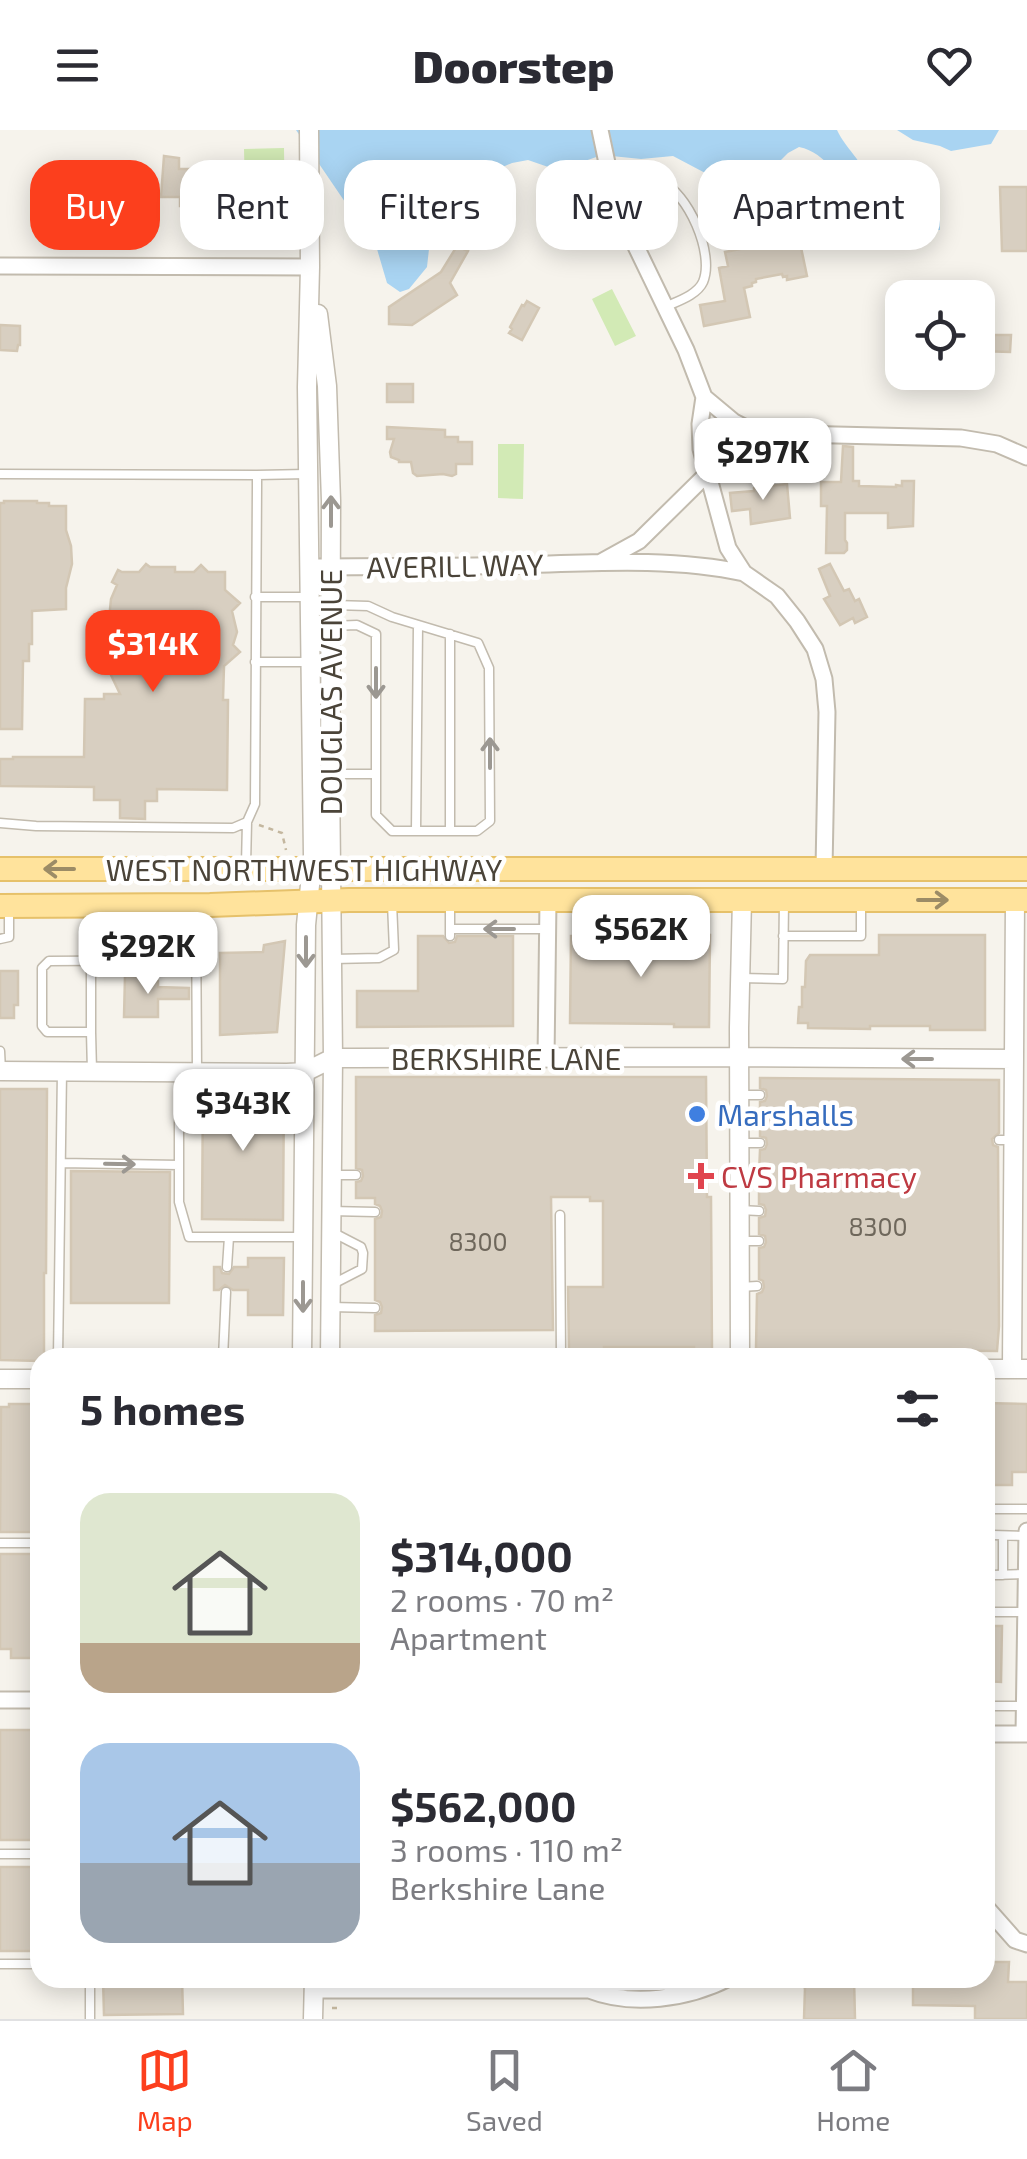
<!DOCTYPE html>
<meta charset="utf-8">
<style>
:root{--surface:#fff;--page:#f2f2f3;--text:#2b2b33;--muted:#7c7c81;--line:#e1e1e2;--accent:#fc3f1d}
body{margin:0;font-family:"Exo 2",sans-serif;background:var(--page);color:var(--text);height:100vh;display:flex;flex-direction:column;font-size:38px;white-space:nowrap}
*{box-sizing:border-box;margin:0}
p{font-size:32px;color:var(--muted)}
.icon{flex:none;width:55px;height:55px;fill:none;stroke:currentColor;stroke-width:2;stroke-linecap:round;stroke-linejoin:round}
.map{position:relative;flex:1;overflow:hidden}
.details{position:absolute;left:30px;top:1218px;width:965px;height:640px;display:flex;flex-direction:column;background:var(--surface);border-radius:30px;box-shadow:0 5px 25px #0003}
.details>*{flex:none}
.top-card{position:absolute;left:30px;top:30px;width:968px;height:90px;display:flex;gap:20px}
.fabs{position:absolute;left:885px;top:150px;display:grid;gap:20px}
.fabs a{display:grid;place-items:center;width:110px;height:110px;border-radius:20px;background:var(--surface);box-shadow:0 5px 25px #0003;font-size:50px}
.price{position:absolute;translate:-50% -85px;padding:0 22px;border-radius:20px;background:#fff;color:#222;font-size:32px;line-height:65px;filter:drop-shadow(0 2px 5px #0008)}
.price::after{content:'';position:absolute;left:50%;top:60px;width:30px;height:22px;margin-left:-15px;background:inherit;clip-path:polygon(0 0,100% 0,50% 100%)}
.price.current{background:var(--accent);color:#fff}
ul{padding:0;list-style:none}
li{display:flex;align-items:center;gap:30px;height:250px;padding:0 50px}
li span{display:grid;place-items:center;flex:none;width:280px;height:200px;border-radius:30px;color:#555}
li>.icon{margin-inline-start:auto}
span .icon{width:120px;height:120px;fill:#fffc;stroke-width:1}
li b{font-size:42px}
h2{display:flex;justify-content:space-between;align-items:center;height:120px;padding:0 50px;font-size:42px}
.tag{padding:0 35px;border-radius:30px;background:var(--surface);box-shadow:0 5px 25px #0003;font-size:35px;line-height:90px}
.tag.current{background:var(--accent);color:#fff}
header{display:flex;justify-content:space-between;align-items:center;height:130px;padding:0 50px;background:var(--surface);font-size:45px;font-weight:800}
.tab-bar{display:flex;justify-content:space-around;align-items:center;height:140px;border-top:2px solid var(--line);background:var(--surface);font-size:28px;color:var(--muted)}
.tab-bar a{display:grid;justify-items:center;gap:5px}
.tab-bar .current{color:var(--accent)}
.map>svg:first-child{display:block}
</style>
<header><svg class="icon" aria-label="menu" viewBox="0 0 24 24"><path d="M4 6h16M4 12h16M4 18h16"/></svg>Doorstep<svg class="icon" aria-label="heart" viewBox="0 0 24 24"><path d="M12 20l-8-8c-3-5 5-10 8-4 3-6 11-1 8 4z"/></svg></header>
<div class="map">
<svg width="1027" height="1889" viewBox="0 0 1027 1889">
<rect width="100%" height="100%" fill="#f6f3ec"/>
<path fill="#d2eab5" d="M284,18L285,102H246L244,19Z
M612,159L636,206L615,216L592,169Z
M498,314H524L523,369L498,368Z"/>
<path fill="#a9d4f2" d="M296,0H837C848,24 877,41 866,70L857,69C837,50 828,23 799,17L788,23L772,39L740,47L709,45L673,26L641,29L602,25L562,39H554L528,30L512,33L489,43L476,52L465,54L443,71L431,101L427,137L409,159L400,162L387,153L377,119Z
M897,0H999L991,14L951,21L940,16L913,10Z
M919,71H940V100H919Z"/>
<path fill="#d8cfc1" stroke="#d3c7b4" stroke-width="2.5" d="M164,26L179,28V39H207L211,34L216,39H230V56H212V60H208V76H180V67H161Z
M1000,57H1027V121H1002Z
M784,107L785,111L799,108L807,146L787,150V146L783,147L782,144L756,149V152L752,153V156L744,158L750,187L704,196L700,175L725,171L719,138L728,136L725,122L740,119L739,115Z
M457,116L468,121L450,153L457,165L412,195L389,194V177L441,142Z
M527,171L539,178L522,210L509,203L512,199L510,197L522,175L524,176Z
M0,195L20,196V215H18L17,221L0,220Z
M994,205H1011L1010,222L978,221V209H994Z
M387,254H413V272H387Z
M387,297L445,300V307H458V312H472V334H456V344L452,346L443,344L417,346L413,343L411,332H399V330L391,327L390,322L394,309H387Z
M843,316L853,317V351H859V356L896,357V355L902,356V351H914L913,396L888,398V383H845V410L847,413V420L844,423H826L827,376H821V352H841Z
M787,354L790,388L751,394L750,379L732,381L730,363L754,361V358Z
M4,371H37V373H49V376H66V400L71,416L72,434L66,458V479L32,481V514H29V531H23L22,599H0V373H4Z
M146,434L150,437H175V442H194L201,435L208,442H225V460L240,473L232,481L237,502L233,515L240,522L224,536L223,570H228L227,660L157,659V671H145V689L120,688V670H94V657L0,656V629H13V627H84L85,569H104V564H120L110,543L117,540L110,520L108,500L111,469L117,455L112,452L118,440L122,442H139Z
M830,434L844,461L849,459L855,471L859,469L867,487L855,493L853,488L840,495L824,469L830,466L819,439Z
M675,803L710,805L709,897H674V894L570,893L571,806H675Z
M879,805H985V900H930V896H870V899L808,898V893H798L799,877H802V857H805L806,831L810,825H879Z
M418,806H443L449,813L455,812L457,806H513V896L357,897V861H418Z
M285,811L277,902L220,905V823L263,822L264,815Z
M0,841H18V875H14V888H0Z
M125,846H145V851H158V857L189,858V869H158V887H124Z
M356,947H706L707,1067H711L712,1221H694V1217H604V1220H569L568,1157H603V1071H590V1067H551L553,1200L375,1201V1185L381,1183L382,1177L380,1172L375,1170V1089L381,1087L382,1081L380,1076L375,1074V1068H356V1052L361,1051L363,1046L362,1040L356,1038Z
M760,948L999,950V1003L992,1009L993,1015L998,1017L999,1196L997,1221L756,1219L757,1164L762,1162L764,1157L763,1151L759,1149V1118L764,1117L766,1112L765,1106L759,1104V1088L765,1086L766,1080L764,1075L759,1074V1058L764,1057L766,1052L765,1046L759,1044L760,1020L765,1019L767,1014L766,1008L760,1006V972L765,971L767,966L766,960L760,958Z
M0,959H47L46,1143H44V1228H40V1231L0,1230Z
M203,959H284L283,1090L202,1089Z
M71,1041L170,1042L169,1173H71Z
M248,1128H284L283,1185H248V1160H233L225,1155L219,1160H214V1137H220L222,1143L229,1144L234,1137H248Z
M985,1273L1027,1274V1342H1012V1355H985Z
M9,1274H40V1402H0L1,1277H9Z
M0,1424H40V1528H11V1519H0Z
M985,1496H1002L1001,1552L985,1551Z
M0,1600H40V1710H0Z
M0,1737H40V1821H0Z
M985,1832H1009L1008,1852H1027V1889H975V1876L913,1875V1848H985Z
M103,1848H182L183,1884L104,1885Z
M791,1848H854L855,1889H804L805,1858Z"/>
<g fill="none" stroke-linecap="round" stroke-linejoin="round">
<defs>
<path id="service" d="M614,57C627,54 648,46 660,51C688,62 715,124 703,152C697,165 678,171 665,177
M0,344L257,345V356L255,674L247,692L233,698L36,696L0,693
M257,345L307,344
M255,467H309
M331,496L357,495L376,504V685L392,701H477L490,691L489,538L478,513L392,487L368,476L334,475
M255,532H309
M330,644H376
M416,701L418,495
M450,701V504
M246,735L247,692
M450,771V806
M196,779L197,940
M450,799H548
M783,806H861V773
M0,809L9,807V781
M333,829L379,828L394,820L392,773
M91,830V902H47L42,896V838L49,831L196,830
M740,848L783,849L784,771
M91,902L92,941
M0,921L1,941
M739,965H760
M179,992V1072L189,1107H303
M999,1010H1014
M740,1013H760
M61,1033L179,1035
M332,1045H356
M740,1052L759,1051
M740,1080L759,1081
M331,1081L375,1082
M560,1085L561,1228
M740,1111H759
M227,1137L229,1107
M331,1155L362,1139L363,1123L361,1117L332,1102
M740,1157L757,1156
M331,1177L375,1178
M58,1228L62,941
M223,1228L226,1162
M985,1379H1027
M993,1405L1025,1406
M0,1413H40
M993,1445L1025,1444
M1003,1445V1406
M985,1482H1025
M985,1576H1025
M0,1724H40
M0,1834H40
M90,1848V1889"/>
<path id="minor" d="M600,0L607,33L629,102L686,220L704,267L734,292L763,307
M0,136L310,137
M704,267L700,294L701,319L728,418L744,443L777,466L797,491L815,519L824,549L827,582L824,739
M601,432L639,411L709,342L763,307L794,304L961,308L997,314L1027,327
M309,437C378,436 447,437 516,435C590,433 671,427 744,443
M546,929L548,770
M0,1570H40
M985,1604H1027
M1024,1604L1027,1401
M985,1776L1015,1810L1027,1814
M314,1860H589C632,1877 688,1869 729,1848
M589,1860C623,1846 657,1858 691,1848"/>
<path id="tertiary" d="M318,184L327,256L331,371L330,644L333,928L330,1228
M0,941L287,943L305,942L333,928H351L739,927L1014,929
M302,1228L306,795L313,725L307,257L310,137L309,0
M740,1228L739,898L742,769
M985,1239H1027
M1012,1239L1015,770
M0,1249H40
M313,1889L314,1848"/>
<path id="primary" d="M0,739H1027
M0,776L210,775L349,770H1027"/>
</defs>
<use href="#service" stroke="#c2bbae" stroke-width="11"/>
<use href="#minor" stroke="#c2bbae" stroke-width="19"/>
<use href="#tertiary" stroke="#c2bbae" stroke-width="21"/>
<use href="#primary" stroke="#e6c16a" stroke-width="26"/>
<path stroke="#c4b79f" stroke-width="2.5" stroke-dasharray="5 5" stroke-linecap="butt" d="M259,695L282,703L286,720
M332,1878H341"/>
<use href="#service" stroke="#fff" stroke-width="8"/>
<use href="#minor" stroke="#fff" stroke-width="15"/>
<use href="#tertiary" stroke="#fff" stroke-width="18"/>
<use href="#primary" stroke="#ffe39c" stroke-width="22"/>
</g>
<defs><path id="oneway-shaft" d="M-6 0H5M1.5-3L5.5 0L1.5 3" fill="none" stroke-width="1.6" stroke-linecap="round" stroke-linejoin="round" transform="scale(2.5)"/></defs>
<g stroke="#9c9892">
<use href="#oneway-shaft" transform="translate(331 381) rotate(-90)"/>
<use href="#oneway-shaft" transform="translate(376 553) rotate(90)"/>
<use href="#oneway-shaft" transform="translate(490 623) rotate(-90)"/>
<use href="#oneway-shaft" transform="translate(499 799) rotate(180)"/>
<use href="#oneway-shaft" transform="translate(306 822) rotate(90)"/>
<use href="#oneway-shaft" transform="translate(917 929) rotate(-180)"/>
<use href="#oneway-shaft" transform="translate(120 1034) rotate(1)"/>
<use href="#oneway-shaft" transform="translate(303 1167) rotate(90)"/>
</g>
<g stroke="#9c8c66">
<use href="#oneway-shaft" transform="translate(59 739) rotate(-180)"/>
<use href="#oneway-shaft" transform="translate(933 770)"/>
</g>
<circle fill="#3f7fe0" stroke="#fff" stroke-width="4" cx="697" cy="984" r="10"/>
<path fill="#e0444e" stroke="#fff" stroke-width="4" d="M696 1031h10v10h10v10h-10v10h-10v-10h-10v-10h10z"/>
<g text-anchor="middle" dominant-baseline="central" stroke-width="9" stroke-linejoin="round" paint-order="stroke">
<g font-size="25" fill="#6e675b">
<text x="878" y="1096">8300</text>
<text x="478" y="1111">8300</text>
</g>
<g font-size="30" fill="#4b4439" stroke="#fff">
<text transform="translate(455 435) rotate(-1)">AVERILL WAY</text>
<text transform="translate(330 562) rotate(-90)">DOUGLAS AVENUE</text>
<text x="304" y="739">WEST NORTHWEST HIGHWAY</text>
<text x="506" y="928">BERKSHIRE LANE</text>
</g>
<g font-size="30" fill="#366cbe" stroke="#fff" text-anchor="start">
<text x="717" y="984">Marshalls</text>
</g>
<g font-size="30" fill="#be3a42" stroke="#fff" text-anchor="start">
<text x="721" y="1046">CVS Pharmacy</text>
</g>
</g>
</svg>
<div class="fabs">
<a><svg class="icon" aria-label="locate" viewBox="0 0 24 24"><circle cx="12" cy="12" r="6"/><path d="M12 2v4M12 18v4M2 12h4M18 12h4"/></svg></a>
</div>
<b class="price" style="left:763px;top:373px">$297K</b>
<b class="price current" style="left:153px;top:565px">$314K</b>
<b class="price" style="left:641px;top:850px">$562K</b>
<b class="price" style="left:148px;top:867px">$292K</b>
<b class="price" style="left:243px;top:1024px">$343K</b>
<div class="top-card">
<a class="tag current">Buy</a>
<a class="tag">Rent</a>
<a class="tag">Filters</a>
<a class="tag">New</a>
<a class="tag">Apartment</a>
</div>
<section class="details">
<h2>5 homes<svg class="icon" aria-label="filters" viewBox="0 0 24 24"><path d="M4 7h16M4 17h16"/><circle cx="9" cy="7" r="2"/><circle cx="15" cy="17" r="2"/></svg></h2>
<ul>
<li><span style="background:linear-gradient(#dfe7d0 75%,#b9a48a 0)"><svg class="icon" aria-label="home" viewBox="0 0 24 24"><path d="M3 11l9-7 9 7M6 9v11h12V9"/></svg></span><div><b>$314,000</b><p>2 rooms · 70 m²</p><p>Apartment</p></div></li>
<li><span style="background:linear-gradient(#a9c7e8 60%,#9aa5b1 0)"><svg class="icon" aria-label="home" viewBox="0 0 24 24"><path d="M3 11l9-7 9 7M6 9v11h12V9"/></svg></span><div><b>$562,000</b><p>3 rooms · 110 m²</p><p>Berkshire Lane</p></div></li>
</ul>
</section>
</div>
<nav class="tab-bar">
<a class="current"><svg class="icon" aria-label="map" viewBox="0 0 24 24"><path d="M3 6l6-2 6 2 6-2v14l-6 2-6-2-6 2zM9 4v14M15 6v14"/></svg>Map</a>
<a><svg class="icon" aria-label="saved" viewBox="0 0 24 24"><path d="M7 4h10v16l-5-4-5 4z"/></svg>Saved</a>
<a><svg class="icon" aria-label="home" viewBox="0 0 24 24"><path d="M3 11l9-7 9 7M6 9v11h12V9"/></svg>Home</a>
</nav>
